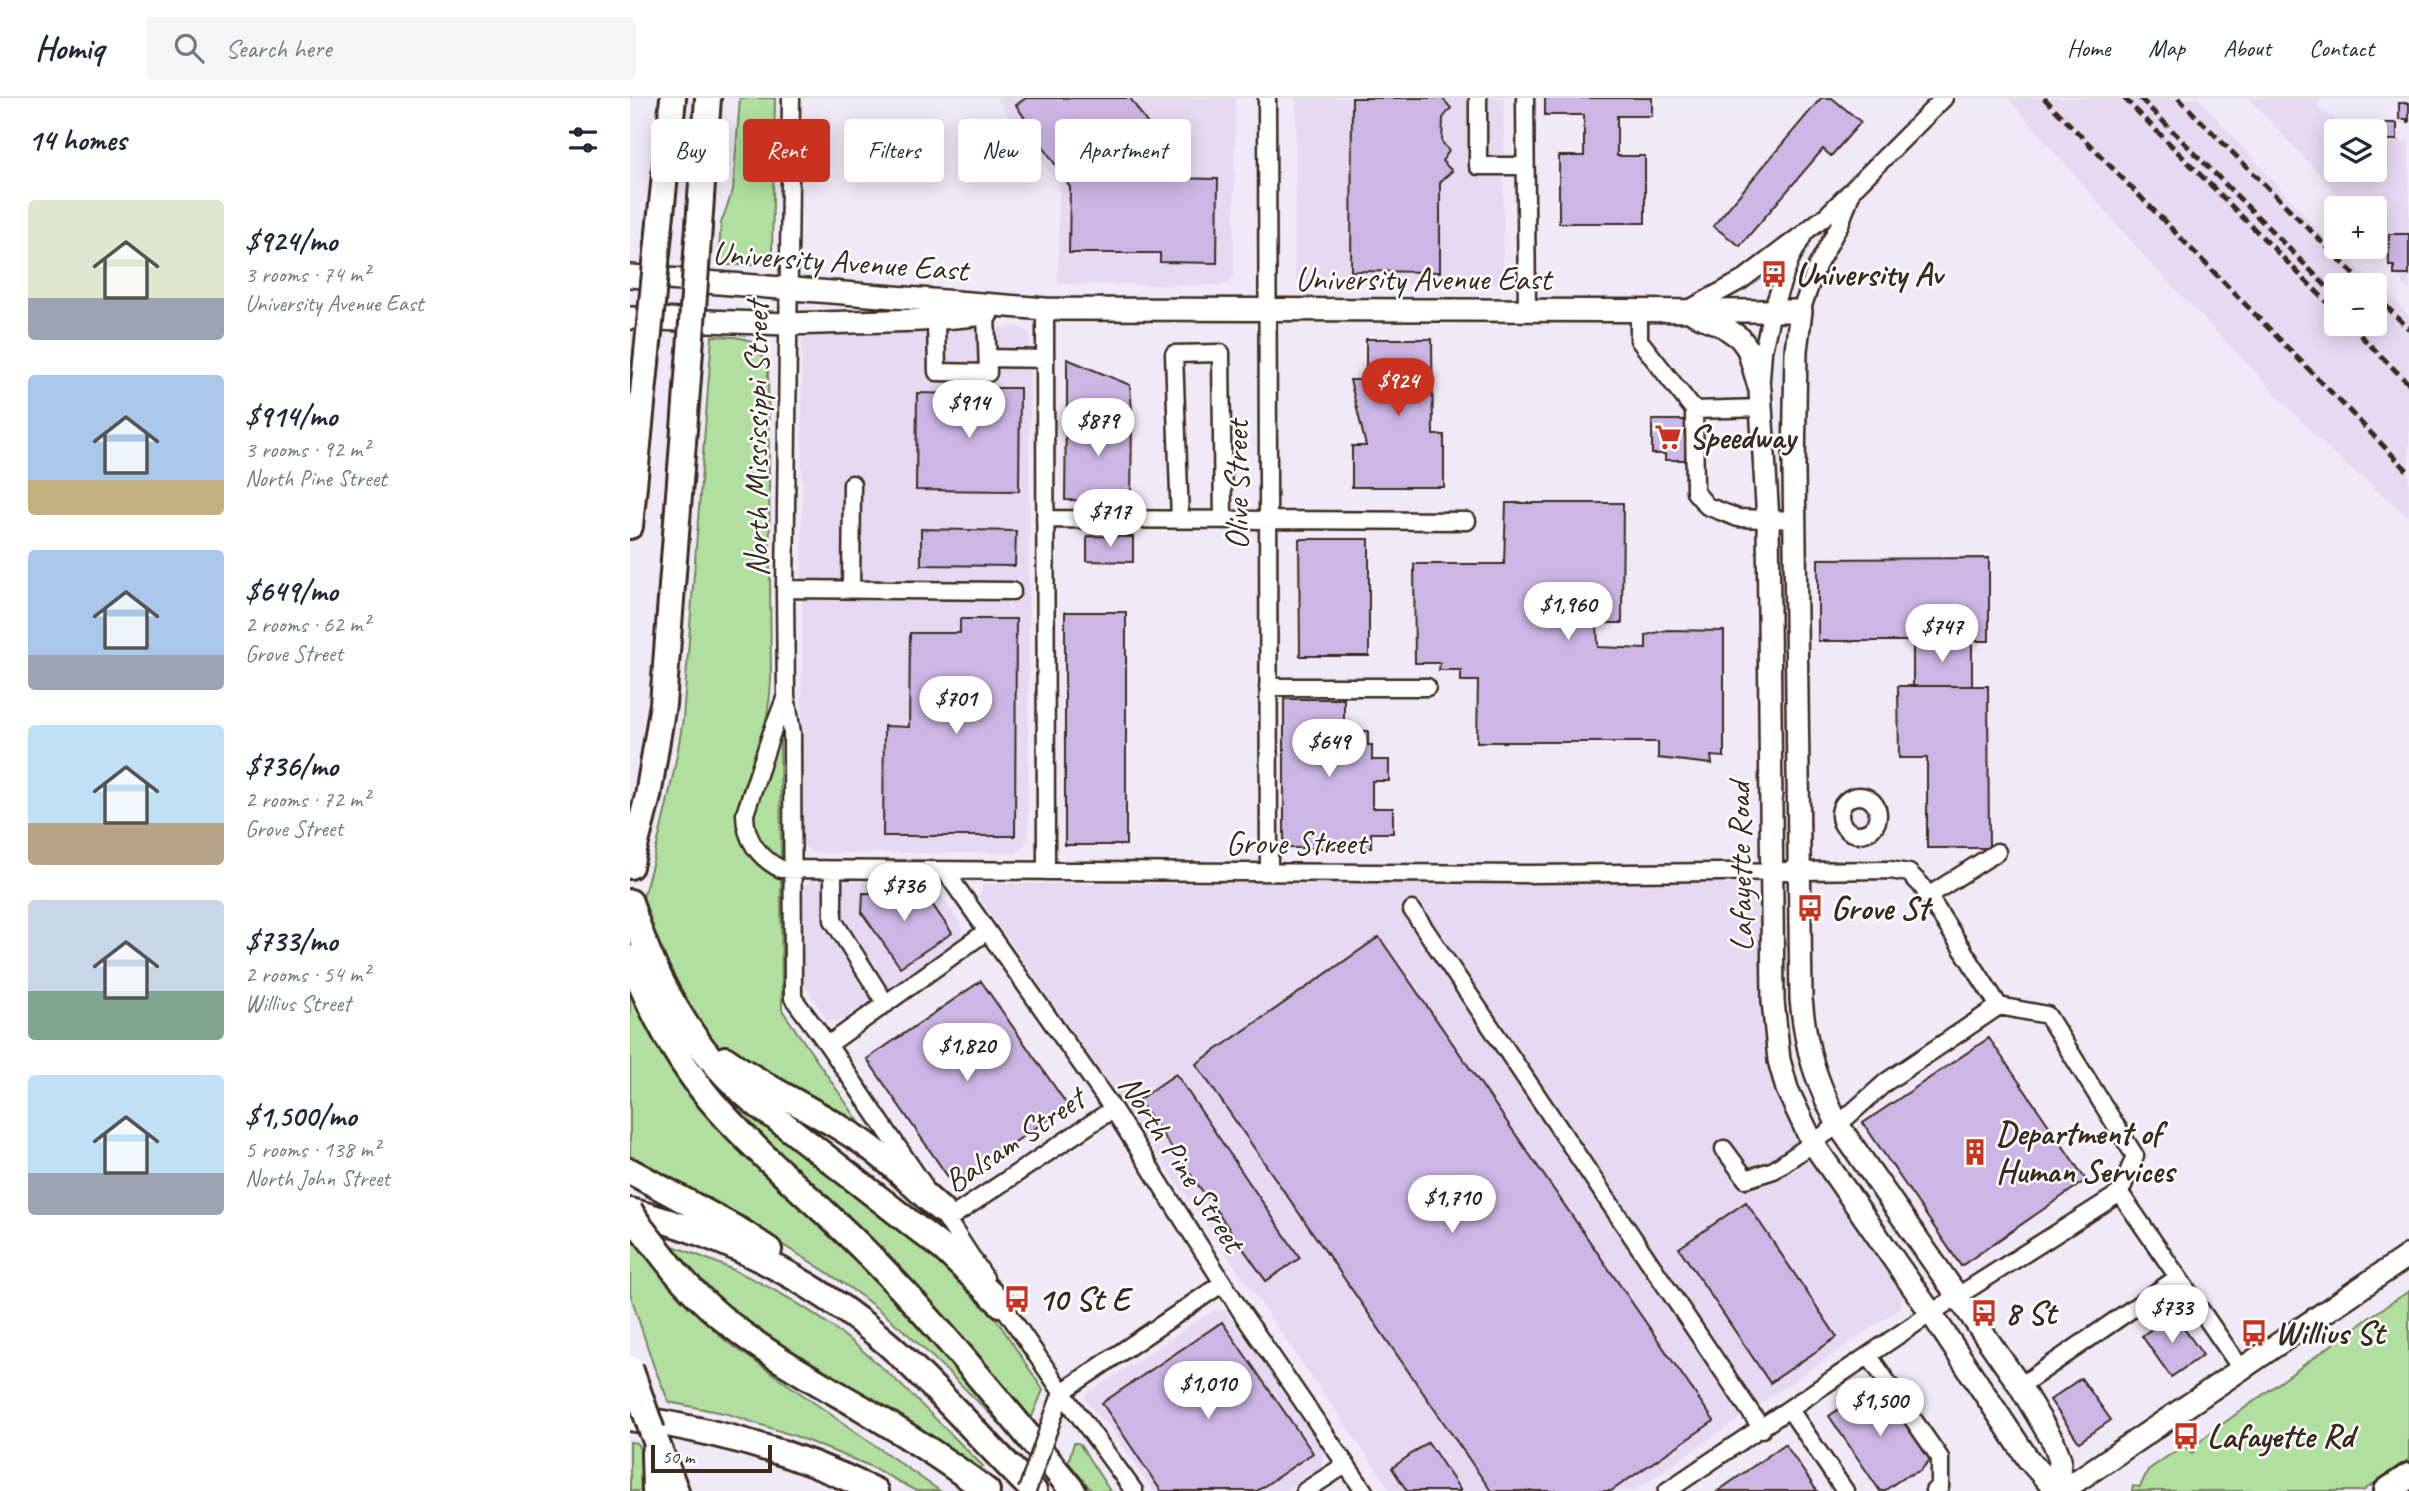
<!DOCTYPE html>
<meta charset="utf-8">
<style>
:root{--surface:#fff;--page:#f6f6f7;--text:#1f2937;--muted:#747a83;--line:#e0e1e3;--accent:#c8321e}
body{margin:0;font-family:Caveat,sans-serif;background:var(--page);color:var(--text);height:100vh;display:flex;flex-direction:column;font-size:26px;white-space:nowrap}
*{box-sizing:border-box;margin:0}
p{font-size:23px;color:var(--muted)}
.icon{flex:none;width:38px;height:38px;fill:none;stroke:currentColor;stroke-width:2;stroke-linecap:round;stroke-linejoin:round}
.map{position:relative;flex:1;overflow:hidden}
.drawer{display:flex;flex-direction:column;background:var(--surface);width:630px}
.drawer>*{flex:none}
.guide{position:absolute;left:21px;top:21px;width:665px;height:63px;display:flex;gap:14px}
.controls{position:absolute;left:1694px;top:21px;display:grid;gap:14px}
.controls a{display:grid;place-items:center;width:63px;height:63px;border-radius:7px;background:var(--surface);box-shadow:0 4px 18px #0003;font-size:35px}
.scale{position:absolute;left:21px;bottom:18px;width:121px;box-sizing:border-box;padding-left:7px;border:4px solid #3b2a1e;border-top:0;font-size:19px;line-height:24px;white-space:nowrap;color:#3b2a1e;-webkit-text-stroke:5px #fff;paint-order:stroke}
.price{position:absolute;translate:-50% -60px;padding:0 16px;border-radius:24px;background:#fff;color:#222;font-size:23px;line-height:46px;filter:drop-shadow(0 2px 4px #0008)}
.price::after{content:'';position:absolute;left:50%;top:42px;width:21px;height:16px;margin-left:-10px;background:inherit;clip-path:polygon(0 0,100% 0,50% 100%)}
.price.selected{background:var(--accent);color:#fff}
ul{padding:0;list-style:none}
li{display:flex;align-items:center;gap:21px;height:175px;padding:0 28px}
li span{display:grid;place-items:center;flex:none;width:196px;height:140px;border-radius:7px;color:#555}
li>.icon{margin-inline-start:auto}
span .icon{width:84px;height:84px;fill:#fffc;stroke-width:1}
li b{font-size:30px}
h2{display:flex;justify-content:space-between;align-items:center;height:84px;padding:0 28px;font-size:30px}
.chip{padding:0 24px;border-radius:7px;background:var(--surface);box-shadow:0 4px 18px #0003;font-size:24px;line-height:63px}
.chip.selected{background:var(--accent);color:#fff}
header{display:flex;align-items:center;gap:42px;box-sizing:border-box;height:98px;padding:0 35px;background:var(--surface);border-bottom:2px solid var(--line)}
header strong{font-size:33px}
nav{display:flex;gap:38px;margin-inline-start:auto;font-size:24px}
.search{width:490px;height:63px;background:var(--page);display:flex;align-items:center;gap:18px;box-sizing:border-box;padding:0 24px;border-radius:7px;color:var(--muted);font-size:26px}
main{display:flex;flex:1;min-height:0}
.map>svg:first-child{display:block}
</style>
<header>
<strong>Homiq</strong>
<div class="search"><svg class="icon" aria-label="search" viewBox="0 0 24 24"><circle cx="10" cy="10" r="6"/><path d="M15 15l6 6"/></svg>Search here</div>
<nav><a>Home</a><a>Map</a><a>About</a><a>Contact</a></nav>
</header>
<main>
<section class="drawer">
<h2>14 homes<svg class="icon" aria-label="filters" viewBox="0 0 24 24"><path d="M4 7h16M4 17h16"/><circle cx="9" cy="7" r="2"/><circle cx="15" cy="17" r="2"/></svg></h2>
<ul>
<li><span style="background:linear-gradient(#dfe7d0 70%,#9aa5b1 0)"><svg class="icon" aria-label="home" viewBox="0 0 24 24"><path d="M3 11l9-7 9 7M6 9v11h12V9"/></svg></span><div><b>$924/mo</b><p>3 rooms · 74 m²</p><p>University Avenue East</p></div></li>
<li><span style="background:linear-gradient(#a9c7e8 75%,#c2b280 0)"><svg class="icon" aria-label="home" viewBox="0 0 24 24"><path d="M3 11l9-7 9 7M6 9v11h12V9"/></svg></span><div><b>$914/mo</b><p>3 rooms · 92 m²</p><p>North Pine Street</p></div></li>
<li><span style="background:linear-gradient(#a9c7e8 75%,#9aa5b1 0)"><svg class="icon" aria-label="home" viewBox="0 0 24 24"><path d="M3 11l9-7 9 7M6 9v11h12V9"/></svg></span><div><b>$649/mo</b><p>2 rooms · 62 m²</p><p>Grove Street</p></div></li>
<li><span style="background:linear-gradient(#bfe0f5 70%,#b9a48a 0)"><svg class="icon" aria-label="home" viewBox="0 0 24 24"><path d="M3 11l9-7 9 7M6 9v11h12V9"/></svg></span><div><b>$736/mo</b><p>2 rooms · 72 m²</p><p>Grove Street</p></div></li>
<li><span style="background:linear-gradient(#c9d6e8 65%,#7fa58c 0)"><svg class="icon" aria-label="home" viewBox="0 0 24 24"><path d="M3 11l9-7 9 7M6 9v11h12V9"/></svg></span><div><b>$733/mo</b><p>2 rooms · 54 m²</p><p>Willius Street</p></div></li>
<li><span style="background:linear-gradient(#bfe0f5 70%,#9aa5b1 0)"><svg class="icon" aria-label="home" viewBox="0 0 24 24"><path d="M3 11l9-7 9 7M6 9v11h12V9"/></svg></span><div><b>$1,500/mo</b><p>5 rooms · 138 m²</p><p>North John Street</p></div></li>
</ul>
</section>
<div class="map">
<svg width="1779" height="1393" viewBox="0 0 1779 1393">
<rect width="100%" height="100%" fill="#f0e9f7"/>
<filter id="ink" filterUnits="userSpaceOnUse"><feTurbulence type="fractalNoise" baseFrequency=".0143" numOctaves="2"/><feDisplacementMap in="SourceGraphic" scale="14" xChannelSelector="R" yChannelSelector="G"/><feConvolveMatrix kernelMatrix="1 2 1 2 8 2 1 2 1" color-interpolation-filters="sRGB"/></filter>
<g filter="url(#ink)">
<path fill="#e5daf2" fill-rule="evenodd" d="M366,0H605L604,178L600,185L594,187L428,186L429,88Z
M666,0H874L873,186L672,187L665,180Z
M1378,0H1568L1705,151L1741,180L1779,218V419L1702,355L1514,158ZM1706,187H1745V226H1706Z
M1619,0H1690L1688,10L1722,33H1706V72H1745V45L1779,44V193L1745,148V110H1716L1691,78Z
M390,229L400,235L398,742L387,755H183L172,747V243L180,235Z
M181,783L294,785L305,788L332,828L331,841L211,923H197L171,881L169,791Z
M1116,784L1134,806L1132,893L1136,952L1157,1018L1274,1192L1270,1210L1004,1393H761L349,799L353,786Z
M584,1212L596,1213L694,1352L692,1369L654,1393H523L478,1326L473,1325L455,1301L457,1296Z"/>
<path fill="#b0df9f" stroke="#76845e" stroke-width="2" d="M110,0H145L142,153L134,164L128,163L122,167H88L91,125L103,92Z
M82,238C115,239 128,237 138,273L141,583C140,605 136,627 129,648C118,681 96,713 115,747C124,763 135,772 151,778L152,912L234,1031L95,956L61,920L8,817C27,752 43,687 53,621Z
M150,636L151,761C133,752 124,735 123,714Z
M0,873L26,932L372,1321L368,1324C324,1280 281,1235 231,1198C159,1145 78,1107 0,1065Z
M49,933L111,1008L123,1019L240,1107L275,1128L347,1198L367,1222L413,1292L399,1326L71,978Z
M0,1145L9,1147L55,1204L96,1243L310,1393H286L240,1368L165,1338L98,1316L39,1304L24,1269L0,1195Z
M43,1148C100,1168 156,1194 204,1230C258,1270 305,1321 353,1368L349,1372L110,1224L40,1157Z
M1779,1193V1361L1775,1364L1733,1393H1502L1503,1388L1510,1389L1518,1372L1554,1347L1562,1356L1572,1341L1740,1219Z
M0,1344L7,1345L11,1354L13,1393H0Z
M444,1345H447L450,1347L480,1393H462L438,1364Z"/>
<path fill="#ccb6e5" stroke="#3b2a1e" stroke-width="2" d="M396,0H500L519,28L537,30V80L588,81L587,165L530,164V155H439L440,89L386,7Z
M722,0H812L821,10L813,20L812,44L819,53L812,63L822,73L810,84V174L721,173Z
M915,0H1022V18H987V58H1015V125H929V58H954V17H915Z
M1191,0H1202L1231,24L1201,58L1193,51L1110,148L1083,128Z
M1769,5H1779V24H1777V21H1769Z
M1748,25H1767V42H1748Z
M1759,136H1779V177H1764V168H1759Z
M736,241H802L803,337H814V389H722V348H736L720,282H736Z
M437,261L500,287L502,313L437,312Z
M328,290H390L389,393L286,392L287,295L328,296Z
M436,316L502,317L501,403L435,402Z
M1022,322H1055V362H1035V356H1022Z
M876,405H993L992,525H967L968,549L1016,551V537L1037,532L1094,533V659L1081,658L1082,666L1028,660V644H847L848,583H831V572H809L810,565H785L784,466H874Z
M291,431L386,433L385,468L291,467Z
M457,438L503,439V464L457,463Z
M669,441H739V558H670Z
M1359,460V543H1188V461Z
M435,514H496V747H435Z
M330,521H386L385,738H253L254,628L279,629L280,535H330Z
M1283,543H1342V588H1283Z
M1268,588H1358L1359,750H1297V660H1269Z
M654,601H714V633H738V647H742V662H759V683H742V710H763V735H741V750H654Z
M233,795L295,796L322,835L270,869L232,815Z
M749,839L1084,1323L981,1393H861L566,966Z
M351,883L438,1008L323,1086L237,961Z
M1359,940L1456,1082L1331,1168L1233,1025Z
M546,976L670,1160L636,1183L508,1002Z
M1116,1104L1207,1239L1140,1285L1049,1150Z
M1543,1215L1573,1257L1541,1279L1512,1238Z
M592,1224L683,1355L627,1393H531L472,1305Z
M1451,1280L1481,1322L1449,1344L1420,1302Z
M1247,1285L1300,1362L1290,1373L1274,1379L1254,1393H1250L1199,1318Z
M798,1344L831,1393H777L762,1370Z
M1155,1346L1187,1393H1088Z"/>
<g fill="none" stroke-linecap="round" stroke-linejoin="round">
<defs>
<path id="minor" d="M161,0L155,491L156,598L162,635L163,900L198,947L293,1086
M637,0L639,774
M848,0V68H895
M895,0L897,213
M415,211L416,773
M1057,212L1112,182L1170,138
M1009,213V242L1064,312
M1171,213L1187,168L1210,126L1221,96
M306,221L307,274L358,275L356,216
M358,260L415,261
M1131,281L1133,253L1142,213L1160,162L1175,134L1198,116L1314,0
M1131,310L1064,312L1065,394L1077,408L1108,420L1166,422
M415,421L837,423
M550,422L544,256L591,255L593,422
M155,491L382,493
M221,492L222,386
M638,589H797
M156,598L141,637L115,716C115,741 129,760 151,771L899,776L1260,772L1279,775L1291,787L1369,908L1417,917L1505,1058L1490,1095L1612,1272
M1210 717a19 19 0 1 1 38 0a19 19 0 1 1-38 0Z
M203,773V822L256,906
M315,773L483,1011L614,1218L734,1393
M1298,798L1367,754
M782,812L1132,1331
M198,947L357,833
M1094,1051L1116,1081L1144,1072L1208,1027L1256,984L1369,908
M306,1105L355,1180
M317,1122L483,1011
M367,1199L432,1294L504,1393
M1239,1258L1310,1360V1389L1304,1393
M1390,1288L1547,1180
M432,1294L593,1185
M1160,1312L1215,1393
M421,1324L432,1294
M675,1393L715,1367
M1037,1393L1301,1215L1490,1095"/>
<path id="major" d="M0,178L415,211L1171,213L1166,252L1164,370L1171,901C1176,953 1185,980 1208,1027L1390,1288L1424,1345L1430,1361L1428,1393
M1064,216L1093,228L1110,240L1118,251L1130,292L1138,422L1143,903L1149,962L1157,991L1182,1044L1301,1215L1398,1361L1426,1393
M0,220L157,226L291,222L357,216
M1432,1393L1779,1157"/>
<path id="highway" d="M30,125L43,0
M69,128L78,0
M0,428L16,265
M0,768L18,698L33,606L59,266
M0,804C25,887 73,972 146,1020L315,1152L371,1206
M0,860C22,916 51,971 92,1015C136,1064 187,1105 234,1152C309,1227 376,1311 443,1393
M95,961C136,991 183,1011 225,1039C257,1059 283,1088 311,1112
M0,1073L112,1134L139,1152
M0,1113C95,1137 184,1182 258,1246C309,1291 354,1345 404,1393
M44,1172C96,1235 163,1270 232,1310C275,1336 317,1363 357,1393
M0,1320C87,1332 166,1354 245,1393
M22,1333L46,1393
M24,1355L25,1393
M1757,1393L1779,1378"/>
</defs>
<use href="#minor" stroke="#3b2a1e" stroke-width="21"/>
<use href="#major" stroke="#3b2a1e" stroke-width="26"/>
<use href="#highway" stroke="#3b2a1e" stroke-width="30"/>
<use href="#minor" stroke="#fff" stroke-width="16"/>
<use href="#major" stroke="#fff" stroke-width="21"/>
<use href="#highway" stroke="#fff" stroke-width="24"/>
<path stroke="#3b2a1e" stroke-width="5" stroke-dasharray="10 5" stroke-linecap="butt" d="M1414,0L1779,374
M1494,0L1706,213
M1510,0L1706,198
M1548,0L1735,187
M1745,197L1779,231
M1719,226L1779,286"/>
<defs>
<path id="minor-bridge" d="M397,1393L421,1324"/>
<path id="highway-bridge" d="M16,265L30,125
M59,266L69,128
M0,1113L11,1130L44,1172
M0,1270L22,1333"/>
</defs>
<use href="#minor-bridge" stroke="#3b2a1e" stroke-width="21" stroke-linecap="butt"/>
<use href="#highway-bridge" stroke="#3b2a1e" stroke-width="30" stroke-linecap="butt"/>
<use href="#minor-bridge" stroke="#fff" stroke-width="16"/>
<use href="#highway-bridge" stroke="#fff" stroke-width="24"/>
</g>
</g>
<defs>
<symbol id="bus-bare" viewBox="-9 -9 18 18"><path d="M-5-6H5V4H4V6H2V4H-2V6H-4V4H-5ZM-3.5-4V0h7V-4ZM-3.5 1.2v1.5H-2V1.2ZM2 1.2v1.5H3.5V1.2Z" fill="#c8321e" stroke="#fff" stroke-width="2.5" paint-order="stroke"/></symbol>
<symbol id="supermarket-bare" viewBox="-9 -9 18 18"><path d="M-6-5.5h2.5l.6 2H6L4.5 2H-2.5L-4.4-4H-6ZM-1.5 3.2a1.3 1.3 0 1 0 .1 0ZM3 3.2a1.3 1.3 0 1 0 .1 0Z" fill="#c8321e" stroke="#fff" stroke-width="2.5" paint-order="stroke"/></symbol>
<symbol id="building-bare" viewBox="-9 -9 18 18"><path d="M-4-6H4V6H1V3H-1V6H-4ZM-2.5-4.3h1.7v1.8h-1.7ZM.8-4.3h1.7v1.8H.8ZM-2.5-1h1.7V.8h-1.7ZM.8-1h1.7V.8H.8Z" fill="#c8321e" stroke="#fff" stroke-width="2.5" paint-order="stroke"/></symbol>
</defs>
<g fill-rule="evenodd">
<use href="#bus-bare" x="1125" y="157" width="38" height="38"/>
<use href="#supermarket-bare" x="1019" y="320" width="38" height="38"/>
<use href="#bus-bare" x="1161" y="791" width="38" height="38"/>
<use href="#building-bare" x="1326" y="1035" width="38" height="38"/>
<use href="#bus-bare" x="368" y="1182" width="38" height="38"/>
<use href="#bus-bare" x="1335" y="1196" width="38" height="38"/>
<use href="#bus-bare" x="1605" y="1216" width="38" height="38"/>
<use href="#bus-bare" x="1537" y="1319" width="38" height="38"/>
</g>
<g text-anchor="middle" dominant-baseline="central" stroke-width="5" stroke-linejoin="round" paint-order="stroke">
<g font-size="33" fill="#3b2a1e" stroke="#fff">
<text transform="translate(210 163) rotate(4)">University Avenue East</text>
<text x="793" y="181">University Avenue East</text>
<text transform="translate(127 341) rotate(-90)">North Mississippi Street</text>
<text transform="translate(607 387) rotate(-90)">Olive Street</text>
<text x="666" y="745">Grove Street</text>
<text transform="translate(1110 769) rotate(-91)">Lafayette Road</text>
<text transform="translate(384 1042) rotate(-34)">Balsam Street</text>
<text transform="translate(552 1065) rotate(57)">North Pine Street</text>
</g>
<g font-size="33" font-weight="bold" fill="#3b2a1e" stroke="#fff" text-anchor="start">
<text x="1165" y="176">University Av</text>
<text x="1059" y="339">Speedway</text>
<text x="1201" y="810">Grove St</text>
<text x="1366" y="1035">Department of<tspan x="1366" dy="38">Human Services</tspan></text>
<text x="408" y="1201">10 St E</text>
<text x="1375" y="1215">8 St</text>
<text x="1645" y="1235">Willius St</text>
<text x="1577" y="1338">Lafayette Rd</text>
</g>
</g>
</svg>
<div class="controls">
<a><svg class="icon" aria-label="layers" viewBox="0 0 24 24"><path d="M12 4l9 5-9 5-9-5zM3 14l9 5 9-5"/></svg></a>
<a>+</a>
<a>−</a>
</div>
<div class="scale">50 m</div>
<b class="price selected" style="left:768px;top:320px">$924</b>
<b class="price" style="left:339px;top:342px">$914</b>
<b class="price" style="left:468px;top:360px">$879</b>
<b class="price" style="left:480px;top:451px">$717</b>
<b class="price" style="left:938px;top:544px">$1,960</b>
<b class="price" style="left:1312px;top:566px">$747</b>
<b class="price" style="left:326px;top:638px">$701</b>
<b class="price" style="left:699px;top:681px">$649</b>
<b class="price" style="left:274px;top:825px">$736</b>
<b class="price" style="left:337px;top:985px">$1,820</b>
<b class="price" style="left:822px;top:1137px">$1,710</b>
<b class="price" style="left:1542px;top:1247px">$733</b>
<b class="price" style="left:578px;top:1323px">$1,010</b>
<b class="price" style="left:1250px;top:1340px">$1,500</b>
<div class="guide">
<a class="chip">Buy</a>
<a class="chip selected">Rent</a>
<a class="chip">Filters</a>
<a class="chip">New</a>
<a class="chip">Apartment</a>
</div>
</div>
</main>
